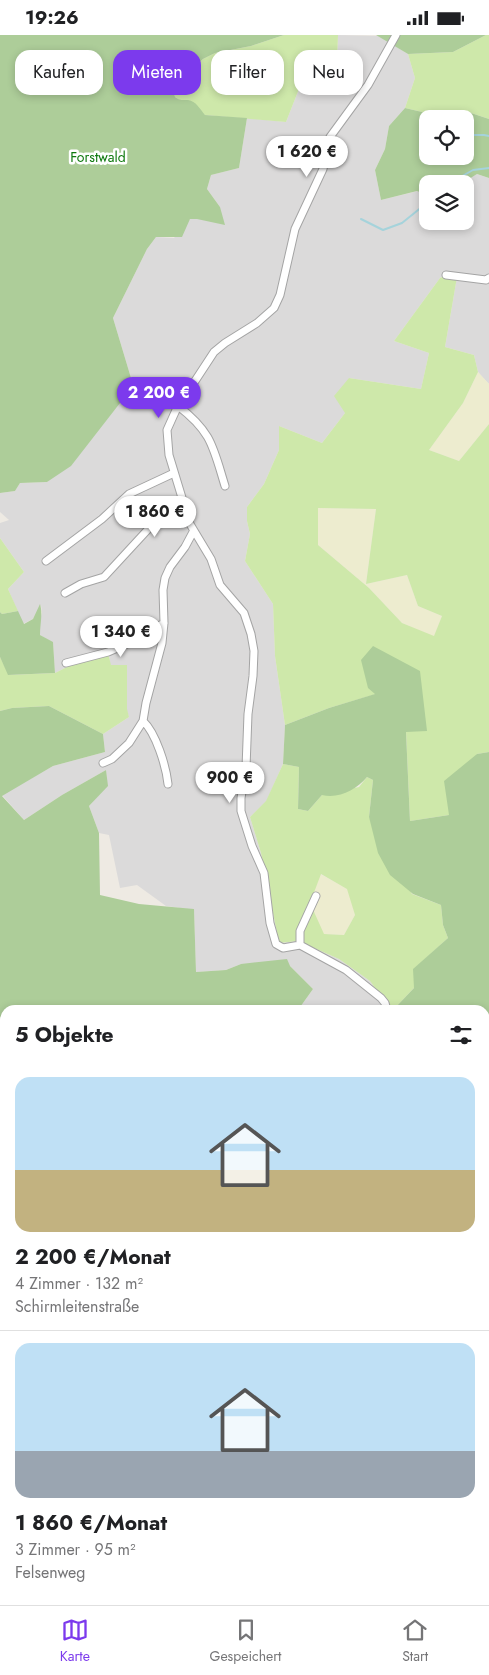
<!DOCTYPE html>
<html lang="de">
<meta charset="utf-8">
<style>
:root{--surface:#fff;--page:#f6f6f6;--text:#202124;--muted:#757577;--line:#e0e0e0;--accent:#7c3aed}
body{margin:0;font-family:Jost,sans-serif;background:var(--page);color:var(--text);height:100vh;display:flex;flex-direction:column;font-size:19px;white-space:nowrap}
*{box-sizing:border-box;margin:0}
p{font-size:16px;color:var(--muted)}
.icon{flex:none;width:28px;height:28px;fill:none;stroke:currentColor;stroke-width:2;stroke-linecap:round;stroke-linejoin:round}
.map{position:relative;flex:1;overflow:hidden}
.panel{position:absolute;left:0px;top:970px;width:490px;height:600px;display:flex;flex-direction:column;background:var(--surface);border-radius:15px 15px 0 0;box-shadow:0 2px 8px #0003}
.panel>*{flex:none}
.guide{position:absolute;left:15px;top:15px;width:460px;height:45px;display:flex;gap:10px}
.buttons{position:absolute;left:419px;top:75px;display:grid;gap:10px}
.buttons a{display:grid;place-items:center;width:55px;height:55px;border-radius:10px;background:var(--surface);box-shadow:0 2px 8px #0003;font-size:25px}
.price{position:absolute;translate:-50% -42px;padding:0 11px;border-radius:18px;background:#fff;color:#222;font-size:16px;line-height:32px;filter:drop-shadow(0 1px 2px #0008)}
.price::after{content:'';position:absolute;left:50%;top:30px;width:15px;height:11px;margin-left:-8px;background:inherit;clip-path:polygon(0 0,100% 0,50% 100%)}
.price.current{background:var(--accent);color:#fff}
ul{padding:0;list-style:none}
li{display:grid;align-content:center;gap:10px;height:265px;padding:0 15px}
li+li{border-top:1px solid var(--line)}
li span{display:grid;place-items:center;height:155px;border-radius:15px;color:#555}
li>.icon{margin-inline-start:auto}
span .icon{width:90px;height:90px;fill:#fffc;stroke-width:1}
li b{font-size:21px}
h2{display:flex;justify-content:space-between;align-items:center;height:60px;padding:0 15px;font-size:21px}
.tag{padding:0 18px;border-radius:15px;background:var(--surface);box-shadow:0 2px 8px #0003;font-size:18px;line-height:45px}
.tag.current{background:var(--accent);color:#fff}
.status{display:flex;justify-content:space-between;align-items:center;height:35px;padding:0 25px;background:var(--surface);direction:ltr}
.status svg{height:14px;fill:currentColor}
.menu{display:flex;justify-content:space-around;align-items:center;height:70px;border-top:1px solid var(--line);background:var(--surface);font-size:14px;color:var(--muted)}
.menu a{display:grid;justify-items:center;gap:2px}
.menu .current{color:var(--accent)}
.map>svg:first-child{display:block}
</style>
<div class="status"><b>19:26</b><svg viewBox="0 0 49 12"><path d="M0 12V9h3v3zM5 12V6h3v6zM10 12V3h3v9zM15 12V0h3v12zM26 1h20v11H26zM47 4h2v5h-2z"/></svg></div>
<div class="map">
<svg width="489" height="1570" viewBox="0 0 489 1570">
<rect width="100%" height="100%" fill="#eeeae3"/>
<path fill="#dbdada" d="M338,0L379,1L408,19L415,43L405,73L389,91L385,114L375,135L381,165L418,156L427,160L428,186H465V149H461L477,139L489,143V349L478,337L474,320L445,312L457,242L446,240L440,243L394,306L429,318L421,354L349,343L345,378L322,408L279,391V415L264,449L247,472V486L250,499L245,526L273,569L275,621L285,690L283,729L266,767L250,782L261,818L271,874L280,908L298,906L339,924L370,946L391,975H298L313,954L290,931L241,929L226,935L196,937L194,875L166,871L137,850L120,853L109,800L99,798L89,771L107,751L106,735L62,760L24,785L2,760L53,731L105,717L103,699L129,682L110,630L109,619L69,631L55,638L53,608L40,600V584L42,578L41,570L33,584L23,589L8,554L24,537L0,503V488L9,485L0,477V458L15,456L20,448L47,447L131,343L113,283L147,214L156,202L174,203L190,184H197L220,172L207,154L211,140L239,133L247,83L286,87L308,31L337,27Z"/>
<path fill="#edeccf" d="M478,337L489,349V389L459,426L429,415L463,368Z
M318,473L376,474L366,549L407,540L418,571L442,581L434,602L402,588L369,553L318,510Z
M320,839L348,854L355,880L344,900L323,899L310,868Z"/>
<path fill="#cee8aa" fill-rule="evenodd" d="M284,0H338L337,27L308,31L286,87L205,80L175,62L173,54L184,41L203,24L215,18L251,11Z
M486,0H489V84L468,77L435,80L405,73L415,43L408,19L453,17Z
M446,240L457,242L445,312L474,320L478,337L463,368L429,415L459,426L489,389V717L477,719L449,780L410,786L406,696H426L376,659L329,673L285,690L275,621L273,569L245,526L250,499L247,486V472L264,449L279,415V391L322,408L345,378L334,361L349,343L421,354L429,318L394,306L440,243ZM318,473L376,474L366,549L407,540L418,571L442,581L434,601L402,588L369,553L318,510Z
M0,503L24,537L8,554L18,576L2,579L0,577Z
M108,618L111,630H127V674L129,682L103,699L49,671L12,673L0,676V622L9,640L55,638L69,631Z
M283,729L299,732L298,774L308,776L322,760L359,752L367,742L373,745L369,782L412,859L441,870L443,890L448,903L414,934V953L393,975H391L370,946L339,924L298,906L279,908L261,818L250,782L266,766ZM321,839L347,854L355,880L344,900L324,899L310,868Z
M489,1025V1238H485V1028Z
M0,1374C5,1388 9,1407 0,1421Z"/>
<path fill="#adcd99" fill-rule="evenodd" d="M0,0H284L251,11L215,18L203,24L184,41L173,54L175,62C181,66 182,65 188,65C196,66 200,74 205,80L247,83L239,133L211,140L207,154L220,172L225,190L197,184H190L182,202H156L147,214L113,283L131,343L127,359L71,431L47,447L20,448L15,456L0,458Z
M376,0H486L453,17L408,19Z
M405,73L435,80L468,77L489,84V143L477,139L461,149H428L427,160L417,156L381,165L375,135L385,114L389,91ZM428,84H465V121H428Z
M40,569C43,579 40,589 40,600L53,607L55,638L8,640L0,622V577L2,579L18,576L24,589L33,584Z
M373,611L420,636L427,696L406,697L410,786L449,780L444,746L477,719L489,717V1025L485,1028V975H393L414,953L413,934L448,903L443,890L441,870L413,859L390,840L378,818L369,782L373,745L367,742C356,755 339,764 322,760L308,776L298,774L299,732L283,729L285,690L329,673L375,659L368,653L361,625Z
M49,671L103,699L105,717L53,731L2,761L24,785L62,760L106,735L108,751L89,771L99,798L100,860L139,869L194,874L196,937L226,935L241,929L287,924L290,931L313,954L298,975H25L24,973L20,975H5V981L0,984V676L12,673Z
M485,1238H489V1570H0V1421L5,1414V1565H485Z
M5,1245V1284L0,1283V1246Z
M5,1304V1387C0,1362 0,1329 5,1304Z"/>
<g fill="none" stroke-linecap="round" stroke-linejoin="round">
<path stroke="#a5d3db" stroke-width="2" d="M423,98H428
M465,100H484L489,101
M448,149L473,135L489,133
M361,184L383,195L402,188L428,167
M0,1211L1,1213L5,1212
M485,1248H489"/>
<defs>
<path id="minor" d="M446,240L486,245L489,243
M178,371C212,397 213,412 225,451
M46,526L102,484L129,459L174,438
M65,558L81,549L104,542L152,490L183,465
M66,628L108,617L131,607L164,588
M143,686C156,698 166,731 168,749
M103,728L112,724L129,708L143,686L146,668L162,608L164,588L163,555L165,543L170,532L185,512L193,497
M300,910V896L316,861
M387,975L385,968L381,963L346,935L300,910L283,913L276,909L270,888L264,838L252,811L241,776V763L246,733L248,679L253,641L254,616L251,599L244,578L220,550L211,524L190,489L169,420L167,395L176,375L214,317L225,308L257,288L274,273L280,260L295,194L323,134L330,102L368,50L396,0
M485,1015L489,1014"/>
<path id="tertiary" d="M485,1111L489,1107
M0,1122L5,1124"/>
</defs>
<use href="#minor" stroke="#a4a4a4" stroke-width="9"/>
<use href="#tertiary" stroke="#a4a4a4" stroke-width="11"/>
<use href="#minor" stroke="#fff" stroke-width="7"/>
<use href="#tertiary" stroke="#fff" stroke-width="9"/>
</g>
<g text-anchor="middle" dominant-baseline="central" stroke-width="5" stroke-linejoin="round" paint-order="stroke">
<g font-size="14" fill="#0e790e" stroke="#fff">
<text x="98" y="122">Forstwald</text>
</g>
</g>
</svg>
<div class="buttons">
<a><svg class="icon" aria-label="locate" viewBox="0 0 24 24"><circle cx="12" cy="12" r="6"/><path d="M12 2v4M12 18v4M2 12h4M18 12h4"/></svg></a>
<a><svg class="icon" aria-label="layers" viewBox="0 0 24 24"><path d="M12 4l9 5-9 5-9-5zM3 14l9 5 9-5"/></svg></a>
</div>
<b class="price" style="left:307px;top:143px">1 620 €</b>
<b class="price current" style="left:159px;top:384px">2 200 €</b>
<b class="price" style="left:155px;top:503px">1 860 €</b>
<b class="price" style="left:121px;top:623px">1 340 €</b>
<b class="price" style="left:230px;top:769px">900 €</b>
<div class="guide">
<a class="tag">Kaufen</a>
<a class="tag current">Mieten</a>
<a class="tag">Filter</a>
<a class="tag">Neu</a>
</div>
<section class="panel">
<h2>5 Objekte<svg class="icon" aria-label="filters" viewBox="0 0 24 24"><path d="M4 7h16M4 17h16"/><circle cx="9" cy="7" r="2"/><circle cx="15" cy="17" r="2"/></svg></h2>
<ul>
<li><span style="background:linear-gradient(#bfe0f5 60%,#c2b280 0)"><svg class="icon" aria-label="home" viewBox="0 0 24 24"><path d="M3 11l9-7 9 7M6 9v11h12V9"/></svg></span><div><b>2 200 €/Monat</b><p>4 Zimmer · 132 m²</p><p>Schirmleitenstraße</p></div></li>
<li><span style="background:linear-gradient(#bfe0f5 70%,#9aa5b1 0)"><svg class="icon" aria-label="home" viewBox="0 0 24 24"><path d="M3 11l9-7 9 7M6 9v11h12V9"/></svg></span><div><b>1 860 €/Monat</b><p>3 Zimmer · 95 m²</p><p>Felsenweg</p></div></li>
</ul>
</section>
</div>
<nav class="menu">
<a class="current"><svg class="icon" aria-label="map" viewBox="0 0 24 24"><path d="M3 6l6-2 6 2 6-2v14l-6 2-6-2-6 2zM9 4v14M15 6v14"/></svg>Karte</a>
<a><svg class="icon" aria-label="saved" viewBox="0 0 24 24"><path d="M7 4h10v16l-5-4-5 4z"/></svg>Gespeichert</a>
<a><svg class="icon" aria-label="home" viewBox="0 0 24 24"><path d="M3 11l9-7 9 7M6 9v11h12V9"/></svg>Start</a>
</nav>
